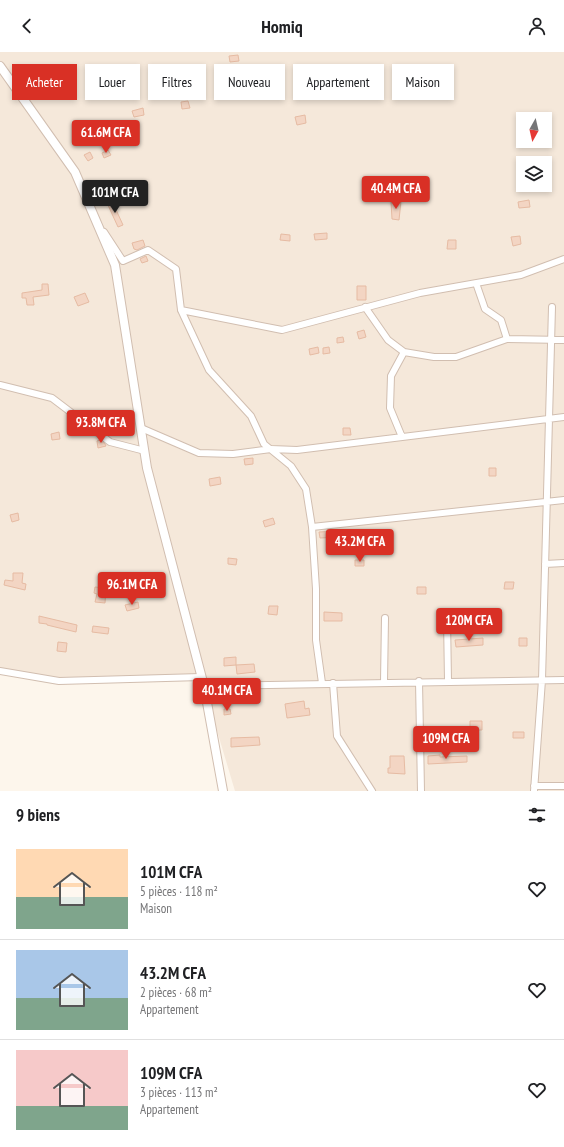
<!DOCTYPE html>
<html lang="fr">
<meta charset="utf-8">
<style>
:root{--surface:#fff;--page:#f6f6f6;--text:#202124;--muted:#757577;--line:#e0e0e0;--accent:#d93025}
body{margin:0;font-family:"PT Sans Narrow",sans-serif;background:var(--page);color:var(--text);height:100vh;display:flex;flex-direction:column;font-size:15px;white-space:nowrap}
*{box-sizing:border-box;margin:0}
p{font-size:13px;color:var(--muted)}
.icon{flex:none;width:22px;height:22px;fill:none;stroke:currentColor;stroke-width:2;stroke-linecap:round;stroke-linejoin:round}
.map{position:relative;height:739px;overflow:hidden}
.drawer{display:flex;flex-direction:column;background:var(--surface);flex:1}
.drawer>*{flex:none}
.banner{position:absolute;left:12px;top:12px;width:540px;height:36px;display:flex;gap:8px}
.needle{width:26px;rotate:188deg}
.fabs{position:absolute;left:516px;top:60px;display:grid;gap:8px}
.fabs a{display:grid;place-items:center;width:36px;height:36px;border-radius:0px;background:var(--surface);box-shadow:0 2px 6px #0003;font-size:20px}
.price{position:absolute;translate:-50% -34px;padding:0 9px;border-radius:4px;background:var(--accent);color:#fff;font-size:13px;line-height:26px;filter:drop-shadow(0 1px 2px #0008)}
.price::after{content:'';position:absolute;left:50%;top:24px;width:12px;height:9px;margin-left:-6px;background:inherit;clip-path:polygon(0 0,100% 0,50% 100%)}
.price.selected{background:#222;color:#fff}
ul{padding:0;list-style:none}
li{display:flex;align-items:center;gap:12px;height:100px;padding:0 16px}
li+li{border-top:1px solid var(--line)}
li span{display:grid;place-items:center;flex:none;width:112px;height:80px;border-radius:0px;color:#555}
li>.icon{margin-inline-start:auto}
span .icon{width:48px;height:48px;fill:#fffc;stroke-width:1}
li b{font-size:17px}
h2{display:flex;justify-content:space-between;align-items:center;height:48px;padding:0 16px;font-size:17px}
.chip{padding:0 14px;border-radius:0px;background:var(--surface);box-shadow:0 2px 6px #0003;font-size:14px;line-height:36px}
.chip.selected{background:var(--accent);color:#fff}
header{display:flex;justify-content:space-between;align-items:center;height:52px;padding:0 16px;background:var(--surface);font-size:18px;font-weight:700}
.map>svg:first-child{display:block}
</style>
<header><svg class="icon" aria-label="back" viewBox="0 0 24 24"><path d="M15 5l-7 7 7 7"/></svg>Homiq<svg class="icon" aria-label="person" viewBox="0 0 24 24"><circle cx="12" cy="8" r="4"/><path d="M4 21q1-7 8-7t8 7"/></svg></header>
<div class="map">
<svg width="564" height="739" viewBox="0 0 564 739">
<rect width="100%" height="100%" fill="#fdf6ec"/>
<path fill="#f5e8da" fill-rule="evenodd" d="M0,0H564V739H235L201,625L59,629L0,619ZM523,67H545V89H523ZM523,111H545V133H523Z"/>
<path fill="#f3d5c3" stroke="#e6bba3" d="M238,3L239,9L230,10L229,4Z
M179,17L181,22L171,26L169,20Z
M188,49L190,56L182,57L181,50Z
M143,56L144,63L134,65L132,59Z
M305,63L306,71L297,73L295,65Z
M108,98L111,103L104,106L102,101Z
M90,100L93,106L88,109L84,103Z
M529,148L530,155L519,156L518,150Z
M112,149L123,173L118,175L107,151Z
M401,149L399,168L392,167L391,150Z
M327,181V187L315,188L314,182Z
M281,182L290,183V189L280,188Z
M520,184L521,192L513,194L511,185Z
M143,188L145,194L137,198L134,197L132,191Z
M448,188H456V197H447Z
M146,204L148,209L142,211L140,207Z
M42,232H48L49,243L33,245L34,253H27L26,246H22V241L42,238Z
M357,234H366V248H357Z
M85,241L89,250L78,254L74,245Z
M364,278L366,285L359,287L357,280Z
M343,285L344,290L337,291V286Z
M318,295L319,301L310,303L309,297Z
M329,295L330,301L323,302V296Z
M343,376H350L351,383H343Z
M59,380L60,387L52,388L51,382Z
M100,388L105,392L106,394L98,396L97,389Z
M253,406V412L245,413L244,407Z
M489,416H496V424H489Z
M220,425L221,432L210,434L209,427Z
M18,461L19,468L12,470L10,463Z
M273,466L275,472L265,475L263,469Z
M339,479L340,485L320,486L319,480Z
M228,506L237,507L236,513L228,512Z
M355,508H364V514H355Z
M13,521H23L22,531L26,532L25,538L4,533L5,528L13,529Z
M505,530H514L513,537H504Z
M95,535L106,536L105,551L95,550L97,542L94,541Z
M417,535H426V542H417Z
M138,550L139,556L127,559L125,553Z
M269,554H278L277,563L268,562Z
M496,559L497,566L484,567L483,560Z
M324,560L342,561V569H324Z
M39,564L77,573L76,580L47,573V572L39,571Z
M93,574L109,576L108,582L92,580Z
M483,586V593L456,595L455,588Z
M519,586H527V594H519Z
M58,590L67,591L66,600L57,599Z
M236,605V613L224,614V606Z
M254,612L255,620L237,622L236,613Z
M304,649L305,657L309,656L310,663L287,666L285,652Z
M224,657H230L231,662L224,663Z
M470,669H482V678H470Z
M513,680H524V686H513Z
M259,685L260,693L231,695V686Z
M440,703V705L467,704V710L428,712V704Z
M390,704H404L405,722L388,721V716H390Z"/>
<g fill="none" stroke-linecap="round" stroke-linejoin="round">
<defs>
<path id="minor" d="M104,180L123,209L148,198L176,217L181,258L209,318L251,364L264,392L291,414L306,437L312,475L316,537V588L322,631
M476,231L485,257L501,268L507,287
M365,255L388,288L404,300L434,305H456L507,287L564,288
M181,258L282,278L420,241L521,223L564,207
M0,333L52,346L110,390L145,399
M141,376L199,401L233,402L271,397L297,398L564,365
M402,385L390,356L391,324L404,300
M312,475L564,448
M545,512L564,511
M447,567L448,629
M0,619L59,629L201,625
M419,629L421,739
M384,630L385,566
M333,631L337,684L372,739
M204,634L564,628
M534,734H564
M534,739L542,628L552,255"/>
<path id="tertiary" d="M0,14L75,120L115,213L147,416L204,634L223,739"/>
</defs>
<use href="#minor" stroke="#d1beb0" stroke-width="8"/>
<use href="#tertiary" stroke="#d1beb0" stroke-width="10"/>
<use href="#minor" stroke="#fff" stroke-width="6"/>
<use href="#tertiary" stroke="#fff" stroke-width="8"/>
</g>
</svg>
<div class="fabs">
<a><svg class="needle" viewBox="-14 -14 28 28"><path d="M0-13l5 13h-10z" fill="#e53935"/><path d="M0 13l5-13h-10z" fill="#757577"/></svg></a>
<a><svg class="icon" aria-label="layers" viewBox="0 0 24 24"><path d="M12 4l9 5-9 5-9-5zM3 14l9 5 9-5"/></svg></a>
</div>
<b class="price" style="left:106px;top:102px">61.6M CFA</b>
<b class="price" style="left:396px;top:158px">40.4M CFA</b>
<b class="price selected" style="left:115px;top:162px">101M CFA</b>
<b class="price" style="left:101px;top:392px">93.8M CFA</b>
<b class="price" style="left:360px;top:511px">43.2M CFA</b>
<b class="price" style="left:132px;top:554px">96.1M CFA</b>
<b class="price" style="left:469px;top:590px">120M CFA</b>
<b class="price" style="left:227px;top:660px">40.1M CFA</b>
<b class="price" style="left:446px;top:708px">109M CFA</b>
<div class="banner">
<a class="chip selected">Acheter</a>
<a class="chip">Louer</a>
<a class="chip">Filtres</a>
<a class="chip">Nouveau</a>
<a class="chip">Appartement</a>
<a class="chip">Maison</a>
</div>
</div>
<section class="drawer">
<h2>9 biens<svg class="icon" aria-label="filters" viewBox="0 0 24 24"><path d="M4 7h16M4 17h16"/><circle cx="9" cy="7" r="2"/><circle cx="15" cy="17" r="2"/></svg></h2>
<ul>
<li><span style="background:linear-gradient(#ffd9b3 60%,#7fa58c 0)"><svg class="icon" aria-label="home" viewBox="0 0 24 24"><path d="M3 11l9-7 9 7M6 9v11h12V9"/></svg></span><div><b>101M CFA</b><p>5 pièces · 118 m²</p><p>Maison</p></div><svg class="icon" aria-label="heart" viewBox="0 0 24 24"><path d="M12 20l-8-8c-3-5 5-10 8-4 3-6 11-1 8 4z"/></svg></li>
<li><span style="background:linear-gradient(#a9c7e8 60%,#7fa58c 0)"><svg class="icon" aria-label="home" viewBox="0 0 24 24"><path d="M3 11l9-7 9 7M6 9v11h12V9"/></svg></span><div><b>43.2M CFA</b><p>2 pièces · 68 m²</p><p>Appartement</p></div><svg class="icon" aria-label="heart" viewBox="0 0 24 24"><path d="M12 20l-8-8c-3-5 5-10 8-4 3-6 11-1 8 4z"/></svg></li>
<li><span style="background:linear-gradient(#f6c9c9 70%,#7fa58c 0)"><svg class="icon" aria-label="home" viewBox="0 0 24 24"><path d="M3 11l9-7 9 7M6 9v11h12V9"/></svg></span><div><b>109M CFA</b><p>3 pièces · 113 m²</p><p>Appartement</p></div><svg class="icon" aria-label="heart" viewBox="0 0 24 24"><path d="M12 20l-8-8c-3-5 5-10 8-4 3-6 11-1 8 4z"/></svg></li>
</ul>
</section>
